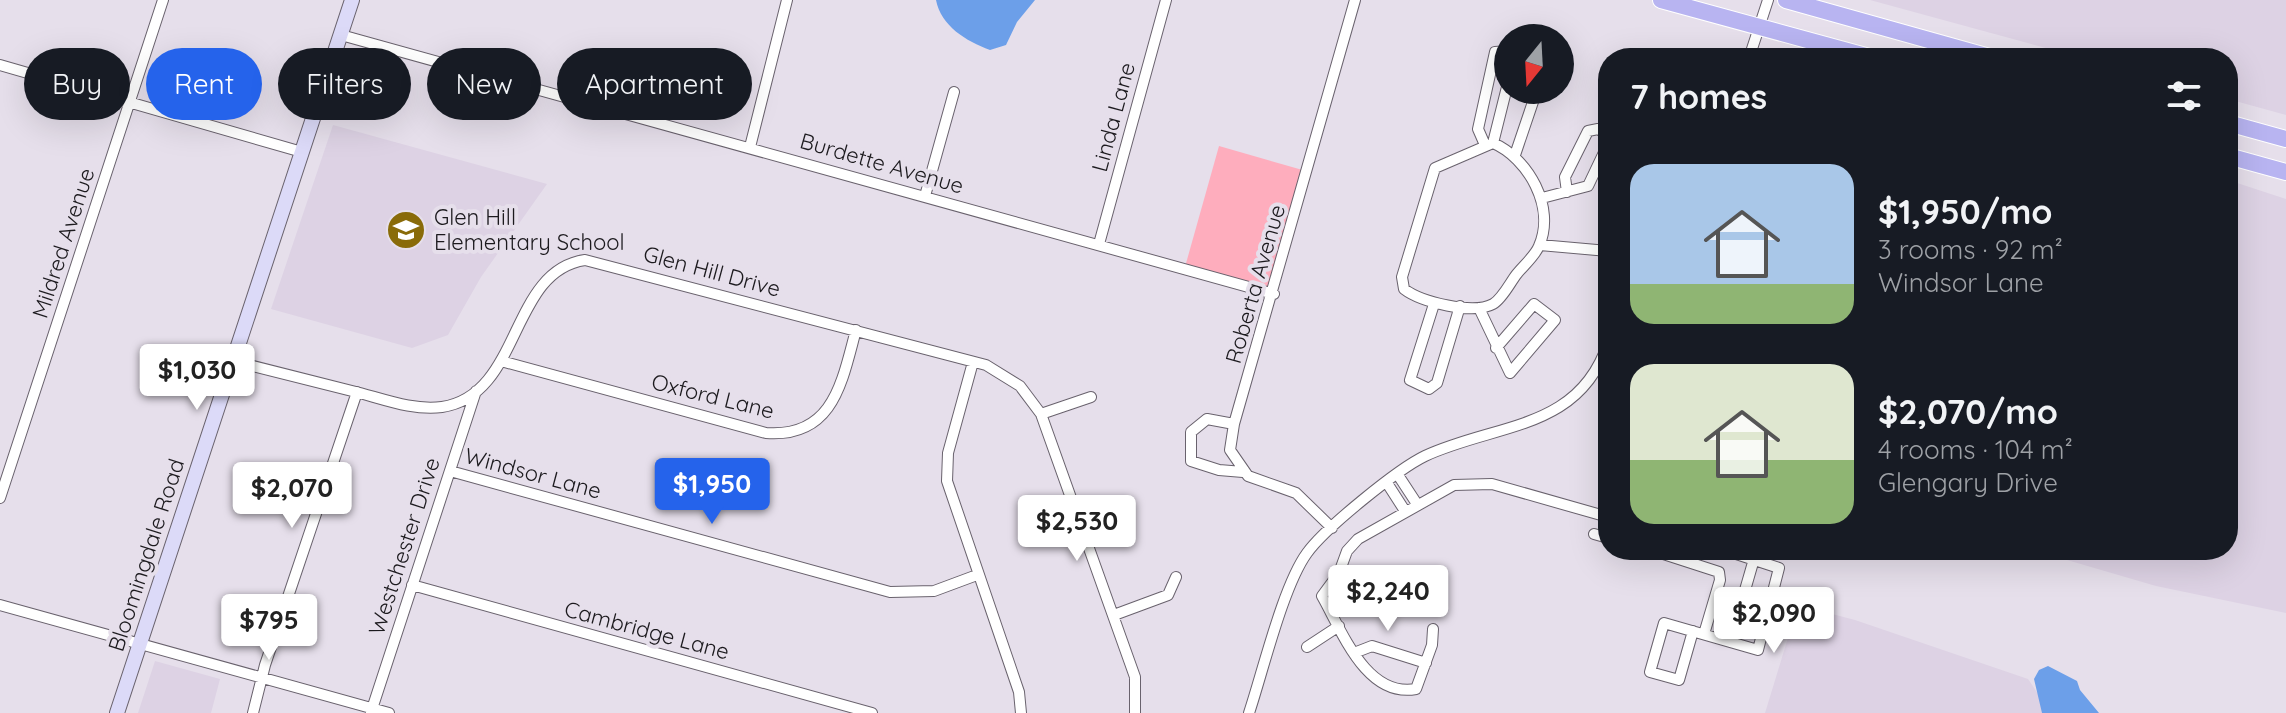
<!DOCTYPE html>
<meta charset="utf-8">
<style>
:root{--surface:#171b24;--page:#20242c;--text:#f1f3f6;--muted:#9ea1a6;--accent:#2563eb}
body{margin:0;font-family:Quicksand,sans-serif;background:var(--page);color:var(--text);height:100vh;display:flex;flex-direction:column;font-size:30px;white-space:nowrap}
*{box-sizing:border-box;margin:0}
p{font-size:26px;color:var(--muted)}
.icon{flex:none;width:44px;height:44px;fill:none;stroke:currentColor;stroke-width:2;stroke-linecap:round;stroke-linejoin:round}
.map{position:relative;flex:1;overflow:hidden}
.side{position:absolute;left:1598px;top:48px;width:640px;height:512px;display:flex;flex-direction:column;background:var(--surface);border-radius:32px;box-shadow:0 8px 32px #0002}
.side>*{flex:none}
.hud{position:absolute;left:24px;top:48px;width:760px;height:72px;display:flex;gap:16px}
.needle{width:52px;rotate:198deg}
.buttons{position:absolute;left:1494px;top:24px;display:grid;gap:16px}
.buttons a{display:grid;place-items:center;width:80px;height:80px;border-radius:50%;background:var(--surface);box-shadow:0 8px 32px #0002;font-size:40px}
.price{position:absolute;translate:-50% -68px;padding:0 18px;border-radius:8px;background:#fff;color:#222;font-size:26px;line-height:52px;filter:drop-shadow(0 2px 4px #0008)}
.price::after{content:'';position:absolute;left:50%;top:48px;width:24px;height:18px;margin-left:-12px;background:inherit;clip-path:polygon(0 0,100% 0,50% 100%)}
.price.selected{background:var(--accent);color:#fff}
ul{padding:0;list-style:none}
li{display:flex;align-items:center;gap:24px;height:200px;padding:0 32px}
li span{display:grid;place-items:center;flex:none;width:224px;height:160px;border-radius:24px;color:#555}
li>.icon{margin-inline-start:auto}
span .icon{width:96px;height:96px;fill:#fffc;stroke-width:1}
li b{font-size:34px}
h2{display:flex;justify-content:space-between;align-items:center;height:96px;padding:0 32px;font-size:34px}
.pill{padding:0 28px;border-radius:36px;background:var(--surface);box-shadow:0 8px 32px #0002;font-size:28px;line-height:72px}
.pill.selected{background:var(--accent);color:#fff}
.map>svg:first-child{display:block}
</style>
<div class="map">
<svg width="2286" height="713" viewBox="0 0 2286 713">
<rect width="100%" height="100%" fill="#e6dfeb"/>
<path fill="#ddd2e4" d="M1870,0H2286V115L2228,99V58H2082Z
M333,125L547,184L481,277L448,335L412,348L271,309Z
M2228,180L2286,199V613L2156,586L2067,560L2070,550H2228Z
M1798,605L1855,620L2028,679L2051,713H1765Z
M155,661L220,679L211,713H138Z"/>
<path fill="#feadbd" d="M1219,146L1306,171L1272,291L1185,267Z"/>
<path fill="#6c9fe9" d="M936,0H1035L1017,22L1006,45L990,50C966,41 941,26 936,0Z
M2048,666L2077,681L2080,690L2099,713H2042L2034,679L2039,670Z"/>
<g fill="none" stroke-linecap="round" stroke-linejoin="round">
<defs>
<path id="minor" d="M341,35L1274,294
M1749,58L1768,0
M0,65L302,152
M1493,143C1528,158 1556,207 1539,246C1535,256 1523,266 1516,275C1510,283 1502,299 1493,304C1473,315 1421,302 1404,289L1402,277L1435,168Z
M1493,143L1508,83
M1485,145L1478,129L1495,52L1508,51
M750,147L787,0
M1515,155L1537,90
M1567,192L1565,177L1588,131L1598,129L1608,135
M925,196L954,92
M1542,198L1588,186L1608,144
M1099,244L1166,0
M1540,245L1608,251
M1434,304L1410,380L1429,389L1437,383L1460,306
M1479,308L1510,373L1555,320L1534,304L1496,348
M233,361C273,371 313,381 352,391C381,398 412,411 442,407C522,395 509,271 585,260L986,365L1020,386L1041,414L1135,677V713
M501,361L766,433C834,438 842,381 856,330
M973,362L948,453L947,481L1019,692L1021,713
M1041,414L1091,397
M1234,424L1207,419L1191,432V461L1219,470L1243,472
M450,471L890,592L934,591L977,575
M1398,475L1417,504
M1387,483L1405,511
M0,498L163,0
M1332,528L1296,493L1248,476L1230,450L1234,424L1355,0
M1594,534L1608,538
M1651,550L1719,572L1720,580L1704,634
M412,585L872,713
M0,605L389,713
M1114,615L1168,595L1176,577
M1433,629L1432,645L1416,689C1366,698 1342,631 1322,596L1339,573L1347,551L1358,539L1454,485L1492,484L1608,517
M1693,631L1679,680L1650,672L1664,623L1758,650L1779,568L1724,550
M1730,642L1754,559
M1307,647L1339,626
M1354,653L1372,646L1426,663
M371,712L476,391
M253,713L265,665L357,392
M1249,713C1263,671 1283,586 1307,553C1325,528 1398,469 1425,456C1496,423 1579,431 1608,343"/>
<path id="secondary" d="M117,713L352,0"/>
<path id="primary" d="M1661,0L1873,58
M1786,0L1993,58
M2228,123L2286,139
M2228,156L2286,172"/>
</defs>
<use href="#minor" stroke="#69626d" stroke-width="12"/>
<use href="#secondary" stroke="#69626d" stroke-width="16"/>
<use href="#primary" stroke="#fff" stroke-width="18"/>
<use href="#minor" stroke="#fff" stroke-width="10"/>
<use href="#secondary" stroke="#dcdaf8" stroke-width="14"/>
<use href="#primary" stroke="#b8b4f1" stroke-width="16"/>
</g>
<defs>
<symbol id="school-disc" viewBox="-11 -11 22 22"><circle r="9.5" fill="#896b09" stroke="#e6dfeb"/><path d="M0-5L7-2L0 1L-7-2ZM-4 1L0 2.5L4 1V4Q0 6-4 4Z" fill="#fff"/></symbol>
</defs>
<g fill-rule="evenodd">
<use href="#school-disc" x="384" y="208" width="44" height="44"/>
</g>
<g text-anchor="middle" dominant-baseline="central" stroke-width="8" stroke-linejoin="round" paint-order="stroke">
<g font-size="22" fill="#1c1a1e" stroke="#e6dfeb">
<text transform="translate(1113 117) rotate(-75)">Linda Lane</text>
<text transform="translate(882 163) rotate(16)">Burdette Avenue</text>
<text transform="translate(63 243) rotate(-72)">Mildred Avenue</text>
<text transform="translate(712 271) rotate(15)">Glen Hill Drive</text>
<text transform="translate(1255 284) rotate(-74)">Roberta Avenue</text>
<text transform="translate(713 396) rotate(14)">Oxford Lane</text>
<text transform="translate(533 473) rotate(15)">Windsor Lane</text>
<text transform="translate(404 546) rotate(-72)">Westchester Drive</text>
<text transform="translate(146 555) rotate(-72)">Bloomingdale Road</text>
<text transform="translate(647 630) rotate(15)">Cambridge Lane</text>
</g>
<g font-size="22" fill="#1c1a1e" stroke="#e6dfeb" text-anchor="start">
<text x="434" y="217">Glen Hill<tspan x="434" dy="25">Elementary School</tspan></text>
</g>
</g>
</svg>
<div class="buttons">
<a><svg class="needle" viewBox="-14 -14 28 28"><path d="M0-13l5 13h-10z" fill="#e53935"/><path d="M0 13l5-13h-10z" fill="#9ea1a6"/></svg></a>
</div>
<b class="price" style="left:197px;top:412px">$1,030</b>
<b class="price selected" style="left:712px;top:526px">$1,950</b>
<b class="price" style="left:292px;top:530px">$2,070</b>
<b class="price" style="left:1077px;top:563px">$2,530</b>
<b class="price" style="left:1388px;top:633px">$2,240</b>
<b class="price" style="left:1774px;top:655px">$2,090</b>
<b class="price" style="left:269px;top:662px">$795</b>
<div class="hud">
<a class="pill">Buy</a>
<a class="pill selected">Rent</a>
<a class="pill">Filters</a>
<a class="pill">New</a>
<a class="pill">Apartment</a>
</div>
<section class="side">
<h2>7 homes<svg class="icon" aria-label="filters" viewBox="0 0 24 24"><path d="M4 7h16M4 17h16"/><circle cx="9" cy="7" r="2"/><circle cx="15" cy="17" r="2"/></svg></h2>
<ul>
<li><span style="background:linear-gradient(#a9c7e8 75%,#8fb573 0)"><svg class="icon" aria-label="home" viewBox="0 0 24 24"><path d="M3 11l9-7 9 7M6 9v11h12V9"/></svg></span><div><b>$1,950/mo</b><p>3 rooms · 92 m²</p><p>Windsor Lane</p></div></li>
<li><span style="background:linear-gradient(#dfe7d0 60%,#8fb573 0)"><svg class="icon" aria-label="home" viewBox="0 0 24 24"><path d="M3 11l9-7 9 7M6 9v11h12V9"/></svg></span><div><b>$2,070/mo</b><p>4 rooms · 104 m²</p><p>Glengary Drive</p></div></li>
</ul>
</section>
</div>
